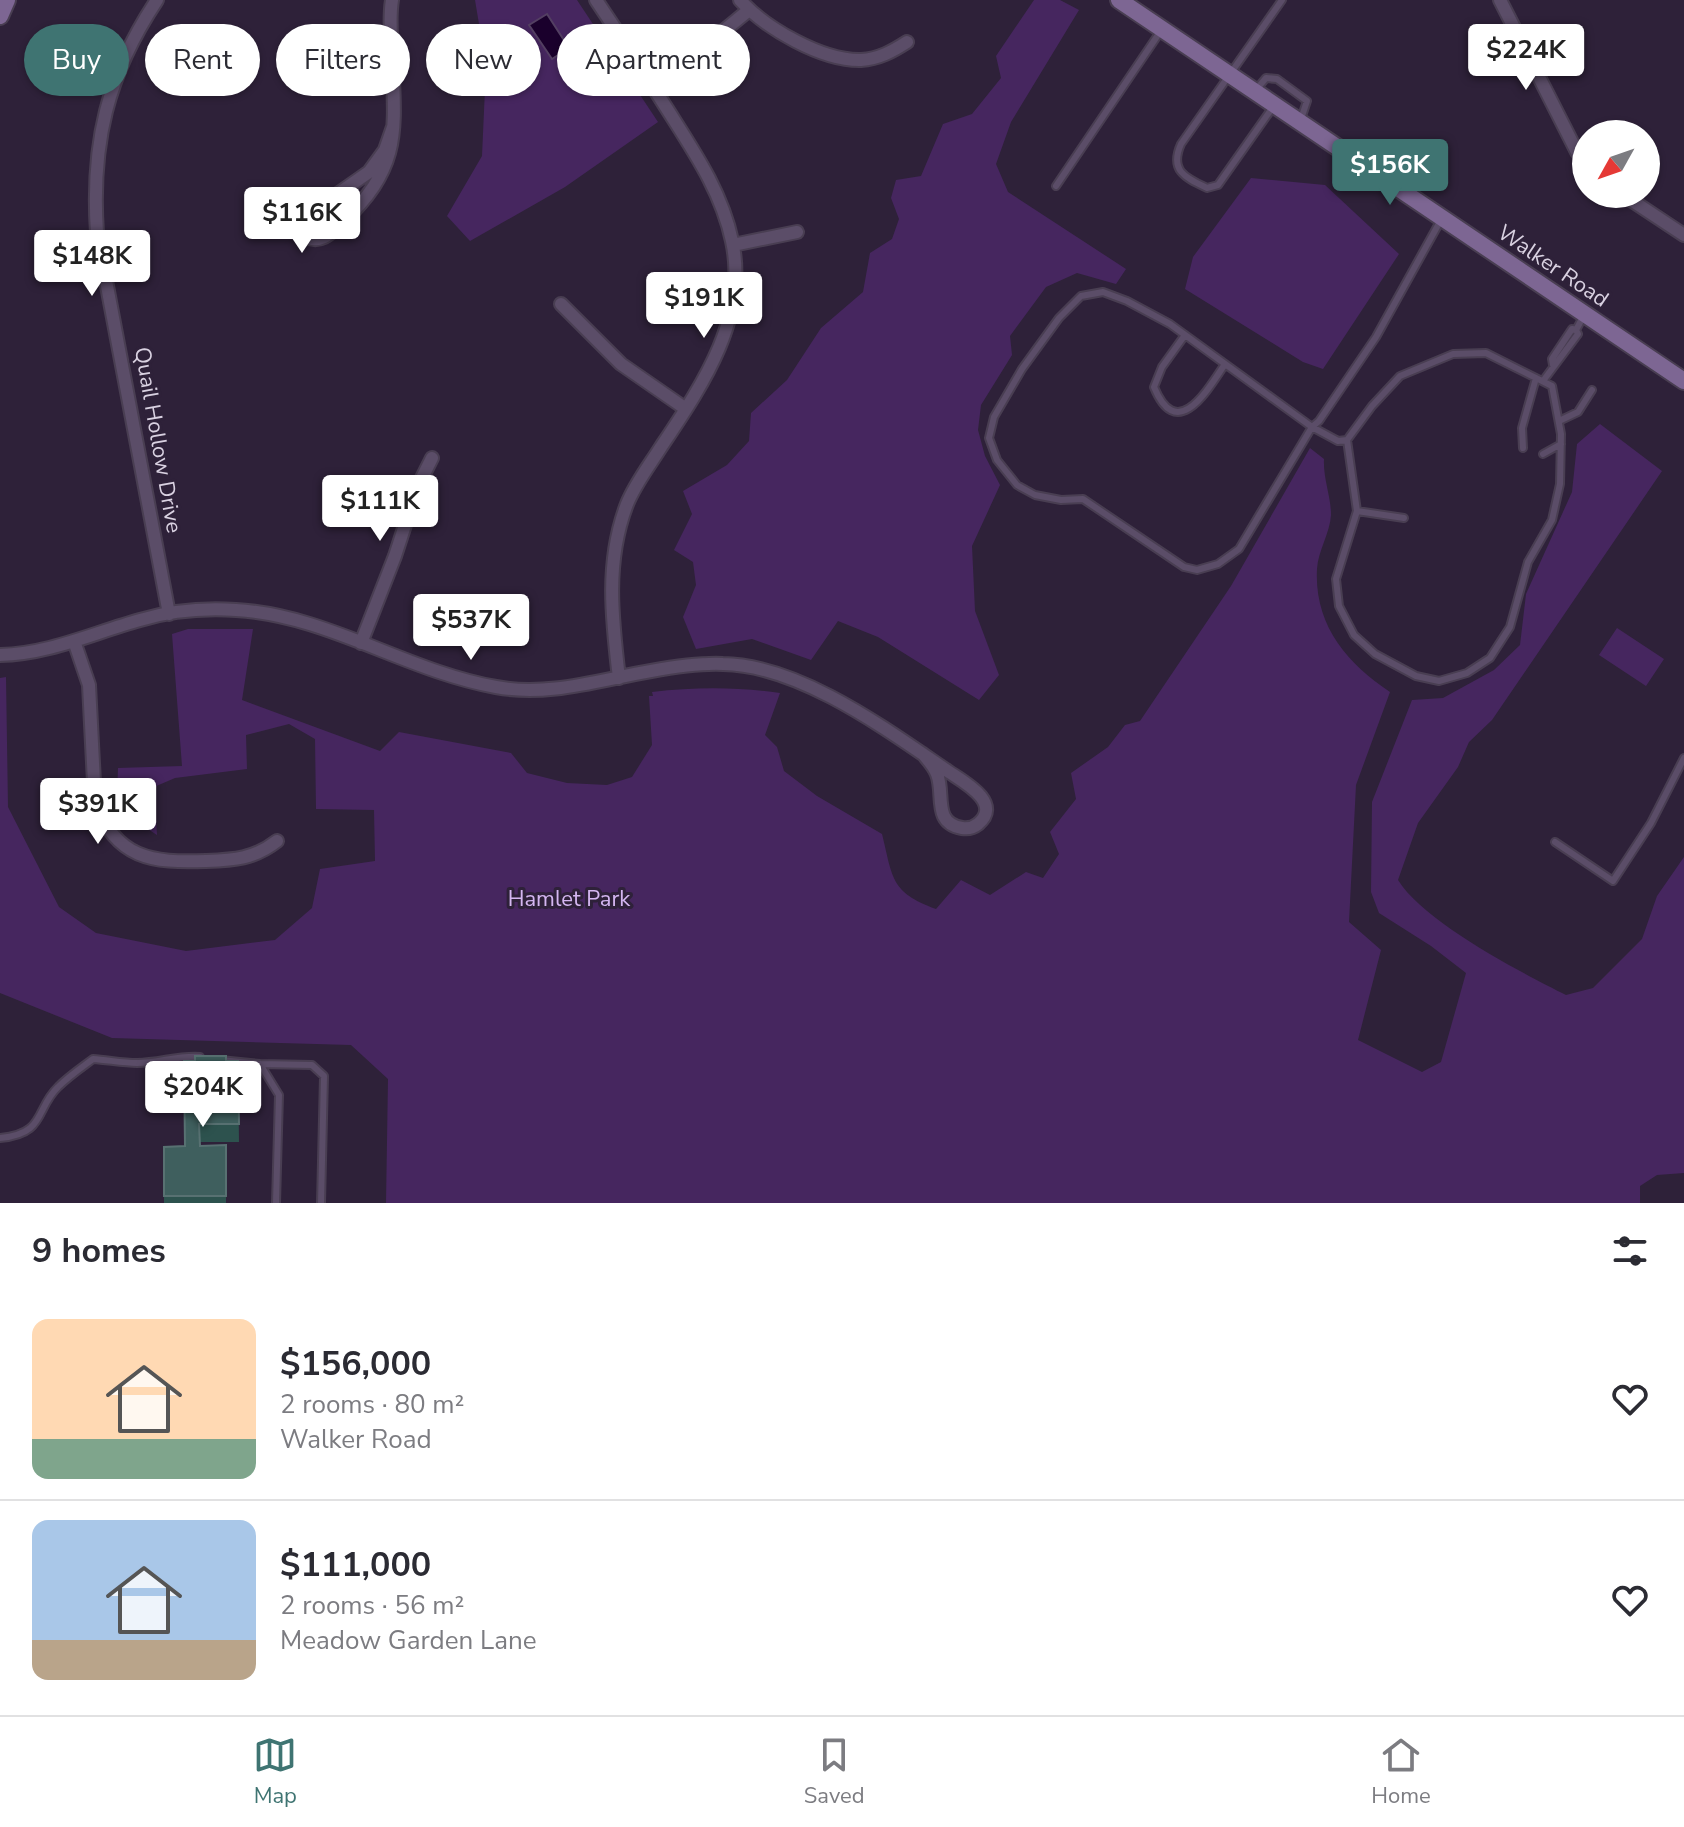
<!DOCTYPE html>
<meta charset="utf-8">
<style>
:root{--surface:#fff;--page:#f2f2f3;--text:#2b2b33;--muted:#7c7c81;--line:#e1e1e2;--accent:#3f7472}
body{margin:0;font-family:"Nunito Sans",sans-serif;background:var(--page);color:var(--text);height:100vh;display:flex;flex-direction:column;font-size:30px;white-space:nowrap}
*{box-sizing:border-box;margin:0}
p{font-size:26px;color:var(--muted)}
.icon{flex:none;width:44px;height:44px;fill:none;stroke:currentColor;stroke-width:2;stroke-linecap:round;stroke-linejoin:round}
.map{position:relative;height:1203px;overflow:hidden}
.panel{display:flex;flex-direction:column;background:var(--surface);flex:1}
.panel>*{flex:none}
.top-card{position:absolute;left:24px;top:24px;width:800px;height:72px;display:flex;gap:16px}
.needle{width:52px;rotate:230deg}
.fabs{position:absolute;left:1572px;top:120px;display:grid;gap:16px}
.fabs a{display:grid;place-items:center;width:88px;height:88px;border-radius:50%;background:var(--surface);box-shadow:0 2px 6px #0004;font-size:40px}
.price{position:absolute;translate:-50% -68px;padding:0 18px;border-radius:8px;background:#fff;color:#222;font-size:26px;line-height:52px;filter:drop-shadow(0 2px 4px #0008)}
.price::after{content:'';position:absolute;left:50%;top:48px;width:24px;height:18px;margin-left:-12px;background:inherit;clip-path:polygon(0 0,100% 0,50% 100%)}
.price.current{background:var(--accent);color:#fff}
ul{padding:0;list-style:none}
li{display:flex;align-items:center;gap:24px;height:200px;padding:0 32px}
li+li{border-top:2px solid var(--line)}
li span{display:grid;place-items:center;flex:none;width:224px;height:160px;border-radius:16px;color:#555}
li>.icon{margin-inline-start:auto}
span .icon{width:96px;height:96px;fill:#fffc;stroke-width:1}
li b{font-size:34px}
h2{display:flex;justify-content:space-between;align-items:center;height:96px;padding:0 32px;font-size:34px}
.chip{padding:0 28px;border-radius:36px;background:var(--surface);box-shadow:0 2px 6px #0004;font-size:28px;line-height:72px}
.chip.current{background:var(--accent);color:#fff}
.menu{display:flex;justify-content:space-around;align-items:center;height:112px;border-top:2px solid var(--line);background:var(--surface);font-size:22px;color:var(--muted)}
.menu a{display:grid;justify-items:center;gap:4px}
.menu .current{color:var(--accent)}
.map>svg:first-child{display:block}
</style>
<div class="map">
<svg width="1684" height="1203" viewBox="0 0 1684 1203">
<rect width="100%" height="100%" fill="#2e2139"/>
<path fill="#46265f" d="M475,0H577L658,122L565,187L470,241L447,216L482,156L486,66Z
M1034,0H1060L1079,10L1011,122L996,164L1008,192L1126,269L1116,284L1077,273L1046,287L1010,336L1012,355L981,405L978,430L985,456L1000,485L972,546L975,611L999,675L979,700L878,637L838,621L811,660L752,639L696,649L683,617L696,585L693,562L674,550L692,514L683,491L727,465L749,441L751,413L787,380L821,328L863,292L870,253L892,239L899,219L891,198L896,180L921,176L943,124L972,114L1001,78L996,56Z
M1251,178L1325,185L1399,254L1323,369L1303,362L1185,289L1193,257Z
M1600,424L1662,471L1492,720L1469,742L1458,767L1418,823L1398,880C1424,922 1520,972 1566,995L1593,988L1642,939L1657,896L1684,857V1173L1657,1175L1640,1186V1203H386L388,1079L351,1045L112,1038L0,993V678L6,677L8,807L59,907L96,933L186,951L275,940L312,908L320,869L375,861L374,810L316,809L315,739L289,724L246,735L247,769L175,778L154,787L157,835L134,820L117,795L118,768L182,766L172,634L188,629H253L242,700L380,751L399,732L511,753L527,773L567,783L607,785L632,777L652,745L649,696H653L652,692C696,687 737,687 780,693L765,735L777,747L784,771L817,796L882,834C893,878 890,892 936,909L961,880L990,895L1026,872L1043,878L1059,854L1050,832L1076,799L1071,773L1108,747L1125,725L1140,721L1231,586L1310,448L1324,459C1323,479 1331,496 1331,515C1330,533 1318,551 1317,569C1314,624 1346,663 1390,692L1356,785L1349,922L1381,950L1358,1040L1422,1072L1441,1062L1466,973L1431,946L1379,913L1371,892L1372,802L1412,700L1443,698L1494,670L1520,645L1526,594L1572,492L1577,444Z
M1617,628L1664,659L1646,686L1599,655Z"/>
<path fill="#1a002c" stroke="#533f62" stroke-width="2" d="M547,14L569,48L552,59L529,25Z"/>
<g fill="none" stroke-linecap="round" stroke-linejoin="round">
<defs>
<path id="lane" d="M1255,91L1266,78L1277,79L1307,101L1301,119
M1273,107L1218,185L1207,188C1186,178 1169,171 1181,144L1282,0
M1056,186L1160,32
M1185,335L1162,367L1154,387C1177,443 1207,391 1225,364
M1553,365L1552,359L1572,329L1576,330
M1543,381L1578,334L1576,330L1583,317
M1559,421L1578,412L1592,390
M1347,440L1357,511L1336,579L1339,606L1354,635L1375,654L1416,676L1439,681L1467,673L1490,658L1510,627L1528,562L1552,520L1560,484L1561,434L1552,386L1486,353L1453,354L1400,376L1372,406L1347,440L1338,441L1312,427L1239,549L1218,564L1197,570L1184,567L1083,499L1061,500L1035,495L1017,485L997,460L989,438L994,417L1022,369L1059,318L1081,296L1103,292L1127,301L1170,324L1312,427L1319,421L1376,337L1442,218
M1523,448L1522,428L1536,378
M1543,454L1561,444
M1357,511L1404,518
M1555,842L1613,881L1651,823L1684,758
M220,1060L260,1064L312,1065L324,1076L321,1203
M260,1064L279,1095L276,1203
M0,1138C46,1134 35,1109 58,1087C69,1076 81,1068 93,1059C108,1060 123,1063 137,1063C159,1063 179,1055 200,1057"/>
<path id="street" d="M157,0C107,75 91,144 97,233L169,614
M392,0C389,18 391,37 392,55C395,132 402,166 342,223C331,233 321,244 306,237L302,228V219L369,172L385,150L393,127
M596,0C621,37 645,74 669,112C695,153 722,193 732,241C749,318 701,387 661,447C649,466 635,484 627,504C605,561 612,619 619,678
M740,0C765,28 822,61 861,60C879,59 893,51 907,42
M1500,0L1577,152L1586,162
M654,88L749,10
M1622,194L1684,235
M733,245L797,232
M561,304L621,364L686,409
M74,641L89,685L95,802C116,859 152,863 206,861C234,860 254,859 277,841
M361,643L395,556L417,488L432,458
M0,655C49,654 93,633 140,620C170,611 205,608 236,610C327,615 406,671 496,687C548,697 599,680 651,671C673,667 700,663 723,664C800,665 887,730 949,772C964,782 1003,803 978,824C973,828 968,829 962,828C932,823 945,794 937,774C934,766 928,760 923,754"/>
<path id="secondary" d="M1119,0L1684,381
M0,16L7,0"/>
</defs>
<use href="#lane" stroke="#493e52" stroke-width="10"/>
<use href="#street" stroke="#493e52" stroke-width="16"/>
<use href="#secondary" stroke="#493e52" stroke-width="20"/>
<use href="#lane" stroke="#5b4d68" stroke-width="6"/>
<use href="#street" stroke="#5b4d68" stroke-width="12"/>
<use href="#secondary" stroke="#7d6693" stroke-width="16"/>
</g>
<path fill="#2d524e" d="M226,1061H238L239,1142H200V1146L226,1145V1203H164V1147L185,1146Z"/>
<path fill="#3f5f5e" stroke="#587172" stroke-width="2" d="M195,1056H226V1061H238L239,1124H199L200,1146L226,1145V1196H164V1147L185,1146L184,1061H195Z"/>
<g text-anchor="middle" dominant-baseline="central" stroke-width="6" stroke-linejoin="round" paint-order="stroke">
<g font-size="22" fill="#d9d1e1" stroke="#2e2139">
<text transform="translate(1553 266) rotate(34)">Walker Road</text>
<text transform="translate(158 440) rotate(80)">Quail Hollow Drive</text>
</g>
<g font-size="22" fill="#d4b6f1" stroke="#2e2139">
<text x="569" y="899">Hamlet Park</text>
</g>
</g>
</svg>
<div class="fabs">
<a><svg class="needle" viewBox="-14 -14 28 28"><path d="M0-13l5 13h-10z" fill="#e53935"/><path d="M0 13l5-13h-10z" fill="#7c7c81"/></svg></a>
</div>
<b class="price" style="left:1526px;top:92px">$224K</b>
<b class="price current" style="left:1390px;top:207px">$156K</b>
<b class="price" style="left:302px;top:255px">$116K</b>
<b class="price" style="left:92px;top:298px">$148K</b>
<b class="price" style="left:704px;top:340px">$191K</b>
<b class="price" style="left:380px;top:543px">$111K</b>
<b class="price" style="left:471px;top:662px">$537K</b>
<b class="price" style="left:98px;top:846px">$391K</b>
<b class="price" style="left:203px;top:1129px">$204K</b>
<div class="top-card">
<a class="chip current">Buy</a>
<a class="chip">Rent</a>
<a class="chip">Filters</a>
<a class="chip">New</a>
<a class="chip">Apartment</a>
</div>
</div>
<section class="panel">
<h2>9 homes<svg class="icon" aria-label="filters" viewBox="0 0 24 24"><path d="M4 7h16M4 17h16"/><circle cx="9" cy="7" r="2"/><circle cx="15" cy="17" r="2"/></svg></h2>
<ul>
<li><span style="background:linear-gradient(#ffd9b3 75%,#7fa58c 0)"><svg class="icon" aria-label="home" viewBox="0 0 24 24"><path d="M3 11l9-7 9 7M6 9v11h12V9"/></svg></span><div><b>$156,000</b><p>2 rooms · 80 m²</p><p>Walker Road</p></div><svg class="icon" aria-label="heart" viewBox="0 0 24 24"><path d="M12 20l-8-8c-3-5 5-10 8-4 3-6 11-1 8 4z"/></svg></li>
<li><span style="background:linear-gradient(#a9c7e8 75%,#b9a48a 0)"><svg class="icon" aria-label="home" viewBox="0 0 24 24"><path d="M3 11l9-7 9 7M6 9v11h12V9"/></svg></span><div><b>$111,000</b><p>2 rooms · 56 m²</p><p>Meadow Garden Lane</p></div><svg class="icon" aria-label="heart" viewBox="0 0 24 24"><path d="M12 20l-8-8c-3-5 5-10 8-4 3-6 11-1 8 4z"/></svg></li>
</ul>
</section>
<nav class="menu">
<a class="current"><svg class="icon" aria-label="map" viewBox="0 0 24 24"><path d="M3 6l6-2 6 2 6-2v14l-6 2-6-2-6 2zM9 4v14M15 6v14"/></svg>Map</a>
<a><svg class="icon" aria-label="saved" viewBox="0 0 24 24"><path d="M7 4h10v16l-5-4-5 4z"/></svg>Saved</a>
<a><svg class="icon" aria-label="home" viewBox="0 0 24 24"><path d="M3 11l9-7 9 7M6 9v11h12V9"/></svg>Home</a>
</nav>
